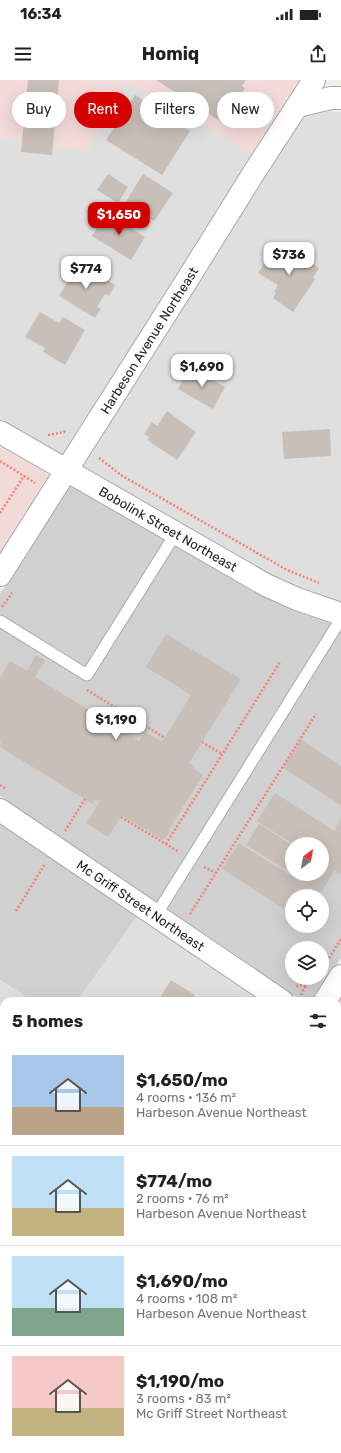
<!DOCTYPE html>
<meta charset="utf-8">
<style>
:root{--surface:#fff;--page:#f6f6f6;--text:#202124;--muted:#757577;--line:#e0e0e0;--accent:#d40000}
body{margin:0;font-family:Rubik,sans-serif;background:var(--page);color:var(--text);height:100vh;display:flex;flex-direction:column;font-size:15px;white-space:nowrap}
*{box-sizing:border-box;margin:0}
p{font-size:13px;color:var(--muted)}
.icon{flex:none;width:22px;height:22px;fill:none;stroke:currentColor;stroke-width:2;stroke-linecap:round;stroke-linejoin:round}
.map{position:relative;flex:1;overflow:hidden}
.details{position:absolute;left:0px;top:917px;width:341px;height:456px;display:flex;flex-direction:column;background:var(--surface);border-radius:12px 12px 0 0;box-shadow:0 4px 16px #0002}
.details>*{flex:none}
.guide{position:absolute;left:12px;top:12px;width:317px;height:36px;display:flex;gap:8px}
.needle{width:26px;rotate:31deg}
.buttons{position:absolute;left:285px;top:757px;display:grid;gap:8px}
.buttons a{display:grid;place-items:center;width:44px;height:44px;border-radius:50%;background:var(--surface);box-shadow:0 4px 16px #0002;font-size:20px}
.price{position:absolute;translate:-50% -34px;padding:0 9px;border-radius:8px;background:#fff;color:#222;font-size:13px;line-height:26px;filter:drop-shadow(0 1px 2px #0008)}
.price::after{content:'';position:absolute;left:50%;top:24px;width:12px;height:9px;margin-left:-6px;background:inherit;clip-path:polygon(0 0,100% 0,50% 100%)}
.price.active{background:var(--accent);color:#fff}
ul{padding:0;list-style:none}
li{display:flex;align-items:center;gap:12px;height:100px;padding:0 12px}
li+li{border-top:1px solid var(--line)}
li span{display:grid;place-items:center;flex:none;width:112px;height:80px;border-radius:0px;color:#555}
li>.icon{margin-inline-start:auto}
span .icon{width:48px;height:48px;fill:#fffc;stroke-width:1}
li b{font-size:17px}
h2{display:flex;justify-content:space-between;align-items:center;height:48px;padding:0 12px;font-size:17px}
.chip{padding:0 14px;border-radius:18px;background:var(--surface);box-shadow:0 4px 16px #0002;font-size:14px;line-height:36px}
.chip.active{background:var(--accent);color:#fff}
.status{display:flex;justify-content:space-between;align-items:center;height:28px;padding:0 20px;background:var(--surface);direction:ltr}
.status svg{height:11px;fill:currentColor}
header{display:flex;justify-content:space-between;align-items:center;height:52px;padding:0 12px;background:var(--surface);font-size:18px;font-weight:700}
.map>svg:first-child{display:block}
</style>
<div class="status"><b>16:34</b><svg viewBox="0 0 49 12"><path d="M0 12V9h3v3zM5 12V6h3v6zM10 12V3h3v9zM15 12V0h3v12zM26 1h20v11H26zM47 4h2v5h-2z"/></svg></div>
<header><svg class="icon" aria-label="menu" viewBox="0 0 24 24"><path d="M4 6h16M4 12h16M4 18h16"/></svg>Homiq<svg class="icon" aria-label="share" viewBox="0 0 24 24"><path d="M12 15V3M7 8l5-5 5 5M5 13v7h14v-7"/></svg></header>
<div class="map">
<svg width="341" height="1373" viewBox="0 0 341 1373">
<rect width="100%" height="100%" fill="#f2efe9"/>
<path fill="#e0dfdf" d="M125,1L254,75L64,376L0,339V57L87,71Z
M322,31L341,32V522L302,509L271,495L82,385L302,35Z
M137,836L262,921H77Z
M0,900L33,921H4V1062L0,1060Z
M337,972L341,974V1211L337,1217Z"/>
<path fill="#f2dad9" d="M0,0H302L291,16L286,17V24L254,75L125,1L87,71L0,57Z
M0,365L52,395L0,477Z
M341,914V947L337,945V921Z
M0,1087L4,1089V1369H28L25,1373H0Z
M341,1247V1373H261L264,1369H337V1254Z
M51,1369H240L238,1373H49Z"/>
<path fill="#d0d0d0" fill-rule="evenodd" d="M69,405L260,514L293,529L336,544L341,547V878L313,921H302L0,716V514ZM292,764H322V794H292ZM292,816H322V846H292ZM292,868H322V898H292Z
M0,743L137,836L77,921H33L0,900Z"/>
<path fill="#c7bfb8" d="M28,0H59L52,75L21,72Z
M156,0H246L242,6L245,8L229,34L225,32L220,41Z
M135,15L190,51L162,95L106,60Z
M108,94L128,107L118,123L97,110Z
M143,94L173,113L154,141L125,123Z
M107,133L145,157L131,180L92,156Z
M278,162L319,188L313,198L315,199L293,232L273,218L276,213L274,212L278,205L258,193Z
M79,183L115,205L109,216L105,214L97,227L101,229L95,238L59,216Z
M40,232L59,243L63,237L85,250L65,285L43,272L45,268L25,257Z
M190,288L225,307L213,329L178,309Z
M167,331L196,352L177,380L147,360L149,357L144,354L152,342L157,346Z
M330,349L331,376L284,379L282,352Z
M166,554L241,599L189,683L194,686L193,688L203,695L168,751H170L165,759L164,758L163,760L122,735L108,757L86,743L100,721L96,719L93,724L0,667L1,661L0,660V598L10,581L27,591L36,575L45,581L35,597L139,661L145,652L162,662L191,615L146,587Z
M301,660L341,686V725L283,688Z
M275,713L334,751L341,740V794L335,790L320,814L325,818L322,822V816H292V834L222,789L239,763L301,802L307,794H322V764H293L257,741Z
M259,744L292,765V777L285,789L246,765Z
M171,900L195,915L192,921H158Z
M341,1060V1083L337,1081V1067Z
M0,1135L4,1138V1189L0,1195Z
M4,1220V1242L0,1239V1226Z
M0,1258L4,1260V1280L0,1286Z
M74,1369H139L136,1373H71Z"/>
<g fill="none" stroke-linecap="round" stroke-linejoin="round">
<defs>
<path id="service" d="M0,541L87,595L176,453
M156,835L341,539"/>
<g id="minor">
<path d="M297,26L331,18H341"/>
<path id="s1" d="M0,352L266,505L297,519L341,534"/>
<path id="s2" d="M0,495L184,205L253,94L314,0"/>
<path id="s3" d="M0,730L282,921"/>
<path d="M325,921L341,896"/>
<path d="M337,958L341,961"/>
<path d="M0,1073L4,1076"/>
<path d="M337,1235L341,1229"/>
<path d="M37,1373L39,1369"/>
<path d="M250,1373L252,1369"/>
</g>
</defs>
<use href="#service" stroke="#a9a9a9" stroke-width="13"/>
<use href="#minor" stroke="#a9a9a9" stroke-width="24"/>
<path stroke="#fa8072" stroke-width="2.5" stroke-dasharray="2 2" stroke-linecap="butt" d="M48,355L64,352L65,350
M99,378L121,395L287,490L319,503
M0,381L24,396
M0,433L24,396L35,403
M2,527L12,513
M87,610L165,658
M202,662L222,674
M0,705L6,709
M121,737L179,772
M65,751L85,719
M166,764L280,582
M204,787L216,793
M16,831L45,784
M190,834L316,634
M329,878L341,859
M296,906L305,905L311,903
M301,915L306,905
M0,1048L4,1051
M11,1373L14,1369"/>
<use href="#service" stroke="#fff" stroke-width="11"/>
<use href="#minor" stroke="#fff" stroke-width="22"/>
</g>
<g text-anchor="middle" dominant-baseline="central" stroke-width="3" stroke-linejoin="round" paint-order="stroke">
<g font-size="13" fill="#222" stroke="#fff">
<text stroke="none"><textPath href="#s2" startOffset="278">Harbeson Avenue Northeast</textPath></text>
<text stroke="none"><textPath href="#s1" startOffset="194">Bobolink Street Northeast</textPath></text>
<text stroke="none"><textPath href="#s3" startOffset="170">Mc Griff Street Northeast</textPath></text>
</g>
</g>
</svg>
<div class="buttons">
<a><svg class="needle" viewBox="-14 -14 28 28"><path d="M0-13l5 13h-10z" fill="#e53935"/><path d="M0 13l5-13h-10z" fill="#757577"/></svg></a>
<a><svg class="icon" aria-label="locate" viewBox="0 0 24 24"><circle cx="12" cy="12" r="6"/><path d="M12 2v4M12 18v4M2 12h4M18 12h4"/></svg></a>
<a><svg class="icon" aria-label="layers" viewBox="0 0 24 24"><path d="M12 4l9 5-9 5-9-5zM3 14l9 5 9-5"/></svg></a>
</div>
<b class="price active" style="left:119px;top:156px">$1,650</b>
<b class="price" style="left:289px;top:196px">$736</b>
<b class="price" style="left:86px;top:210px">$774</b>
<b class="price" style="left:202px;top:308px">$1,690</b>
<b class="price" style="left:116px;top:661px">$1,190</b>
<div class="guide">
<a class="chip">Buy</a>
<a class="chip active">Rent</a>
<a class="chip">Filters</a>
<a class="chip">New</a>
</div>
<section class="details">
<h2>5 homes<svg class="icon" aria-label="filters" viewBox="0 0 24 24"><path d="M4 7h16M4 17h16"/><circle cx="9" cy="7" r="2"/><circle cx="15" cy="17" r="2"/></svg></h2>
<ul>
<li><span style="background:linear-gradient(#a9c7e8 65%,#b9a48a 0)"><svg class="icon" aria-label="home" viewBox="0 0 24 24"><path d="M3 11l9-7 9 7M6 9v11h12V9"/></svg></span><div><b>$1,650/mo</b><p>4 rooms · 136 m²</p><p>Harbeson Avenue Northeast</p></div></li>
<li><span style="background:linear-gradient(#bfe0f5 65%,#c2b280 0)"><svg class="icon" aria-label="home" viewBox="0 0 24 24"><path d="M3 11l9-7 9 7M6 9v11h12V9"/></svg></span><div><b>$774/mo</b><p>2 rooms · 76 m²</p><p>Harbeson Avenue Northeast</p></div></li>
<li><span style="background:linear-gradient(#bfe0f5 65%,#7fa58c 0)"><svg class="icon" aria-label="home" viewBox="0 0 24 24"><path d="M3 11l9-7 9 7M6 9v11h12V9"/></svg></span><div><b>$1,690/mo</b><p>4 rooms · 108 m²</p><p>Harbeson Avenue Northeast</p></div></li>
<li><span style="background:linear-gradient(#f6c9c9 65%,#c2b280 0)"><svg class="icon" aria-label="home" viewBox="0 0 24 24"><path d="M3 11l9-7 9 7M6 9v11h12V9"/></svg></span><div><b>$1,190/mo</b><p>3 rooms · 83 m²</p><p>Mc Griff Street Northeast</p></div></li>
</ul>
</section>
</div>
